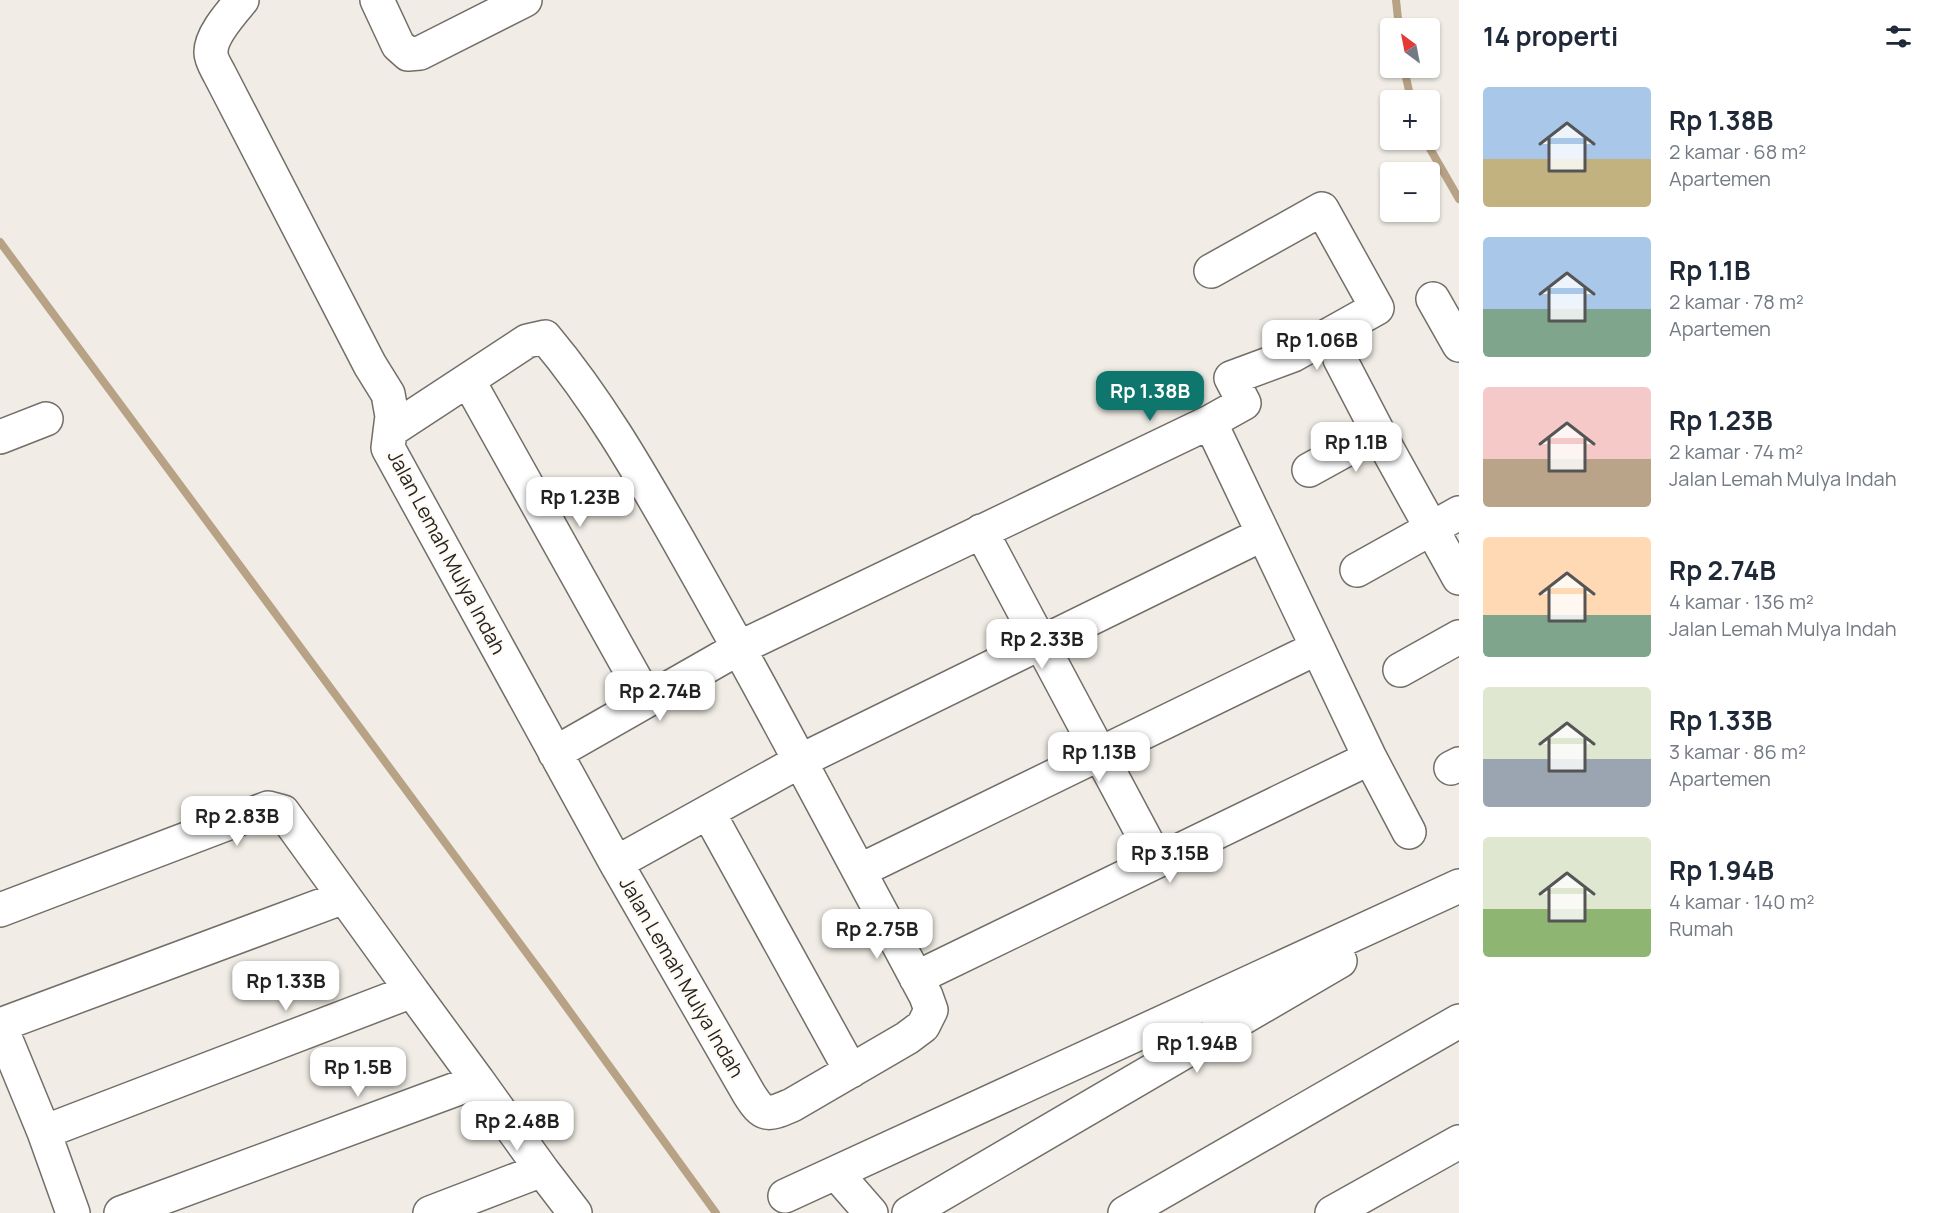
<!DOCTYPE html>
<html lang="id">
<meta charset="utf-8">
<style>
:root{--surface:#fff;--page:#f6f6f7;--text:#1f2937;--muted:#747a83;--accent:#0f766e}
body{margin:0;font-family:Manrope,sans-serif;background:var(--page);color:var(--text);height:100vh;display:flex;flex-direction:column;font-size:22px;white-space:nowrap}
*{box-sizing:border-box;margin:0}
p{font-size:20px;color:var(--muted)}
.icon{flex:none;width:33px;height:33px;fill:none;stroke:currentColor;stroke-width:2;stroke-linecap:round;stroke-linejoin:round}
.map{position:relative;flex:1;overflow:hidden}
.details{display:flex;flex-direction:column;background:var(--surface);width:480px}
.details>*{flex:none}
.needle{width:39px;rotate:328deg}
.buttons{position:absolute;left:1380px;top:18px;display:grid;gap:12px}
.buttons a{display:grid;place-items:center;width:60px;height:60px;border-radius:6px;background:var(--surface);box-shadow:0 2px 4px #0004;font-size:30px}
.price{position:absolute;translate:-50% -51px;padding:0 14px;border-radius:12px;background:#fff;color:#222;font-size:20px;line-height:39px;filter:drop-shadow(0 2px 3px #0008)}
.price::after{content:'';position:absolute;left:50%;top:36px;width:18px;height:14px;margin-left:-9px;background:inherit;clip-path:polygon(0 0,100% 0,50% 100%)}
.price.active{background:var(--accent);color:#fff}
ul{padding:0;list-style:none}
li{display:flex;align-items:center;gap:18px;height:150px;padding:0 24px}
li span{display:grid;place-items:center;flex:none;width:168px;height:120px;border-radius:6px;color:#555}
li>.icon{margin-inline-start:auto}
span .icon{width:72px;height:72px;fill:#fffc;stroke-width:1}
li b{font-size:26px}
h2{display:flex;justify-content:space-between;align-items:center;height:72px;padding:0 24px;font-size:26px}
main{display:flex;flex:1;min-height:0}
.map>svg:first-child{display:block}
</style>
<main>
<div class="map">
<svg width="1459" height="1213" viewBox="0 0 1459 1213">
<rect width="100%" height="100%" fill="#f1ede6"/>
<g fill="none" stroke-linecap="round" stroke-linejoin="round">
<path stroke="#b8a285" stroke-width="8" d="M1396,0L1399,28
M1404,68L1411,100
M1425,140L1459,199
M0,242L549,983L716,1213"/>
<defs>
<path id="minor" d="M242,0C232,12 210,36 211,53C211,60 217,69 220,75L370,365L388,394L392,416L388,448L616,863L749,1094C764,1118 768,1115 792,1105L907,1038L923,1026L931,1010L926,996L800,761L1263,534
M377,0L398,45L408,54L420,53L525,0
M1433,299L1459,345
M1340,359L1378,432L1459,578
M468,380L647,700
M1210,422L1244,403L1231,378L1293,355L1377,308L1322,209L1211,271
M390,431L527,341L545,337C597,399 637,468 677,538C719,612 760,686 800,761L616,863
M0,437L46,419
M1309,470L1378,432
M981,531L1157,861
M1357,570L1459,513
M1400,670L1459,637
M555,753L739,648L1210,422L1370,758
M1451,768L1459,764
M708,812L851,1071
M859,871L1317,648
M0,910L268,808L283,812L412,991
M916,978L1370,758L1409,832
M0,1025L344,897
M0,1025L44,1132L73,1213
M44,1132L412,991L478,1081
M836,1173L871,1213
M785,1196L1459,886
M121,1213L478,1081L542,1170
M430,1213L542,1170L575,1213
M909,1213L1340,961
M1125,1213L1459,1021
M1332,1213L1459,1142"/>
</defs>
<use href="#minor" stroke="#726e68" stroke-width="36"/>
<use href="#minor" stroke="#fff" stroke-width="33"/>
</g>
<g text-anchor="middle" dominant-baseline="central" stroke-width="4.5" stroke-linejoin="round" paint-order="stroke">
<g font-size="20" fill="#262422" stroke="#fffaf4">
<text transform="translate(447 552) rotate(62)">Jalan Lemah Mulya Indah</text>
<text transform="translate(682 977) rotate(60)">Jalan Lemah Mulya Indah</text>
</g>
</g>
</svg>
<div class="buttons">
<a><svg class="needle" viewBox="-14 -14 28 28"><path d="M0-13l5 13h-10z" fill="#e53935"/><path d="M0 13l5-13h-10z" fill="#747a83"/></svg></a>
<a>+</a>
<a>−</a>
</div>
<b class="price" style="left:1317px;top:371px">Rp 1.06B</b>
<b class="price active" style="left:1150px;top:422px">Rp 1.38B</b>
<b class="price" style="left:1356px;top:473px">Rp 1.1B</b>
<b class="price" style="left:580px;top:528px">Rp 1.23B</b>
<b class="price" style="left:1042px;top:670px">Rp 2.33B</b>
<b class="price" style="left:660px;top:722px">Rp 2.74B</b>
<b class="price" style="left:1099px;top:783px">Rp 1.13B</b>
<b class="price" style="left:237px;top:847px">Rp 2.83B</b>
<b class="price" style="left:1170px;top:884px">Rp 3.15B</b>
<b class="price" style="left:877px;top:960px">Rp 2.75B</b>
<b class="price" style="left:286px;top:1012px">Rp 1.33B</b>
<b class="price" style="left:1197px;top:1074px">Rp 1.94B</b>
<b class="price" style="left:358px;top:1098px">Rp 1.5B</b>
<b class="price" style="left:517px;top:1152px">Rp 2.48B</b>
</div>
<section class="details">
<h2>14 properti<svg class="icon" aria-label="filters" viewBox="0 0 24 24"><path d="M4 7h16M4 17h16"/><circle cx="9" cy="7" r="2"/><circle cx="15" cy="17" r="2"/></svg></h2>
<ul>
<li><span style="background:linear-gradient(#a9c7e8 60%,#c2b280 0)"><svg class="icon" aria-label="home" viewBox="0 0 24 24"><path d="M3 11l9-7 9 7M6 9v11h12V9"/></svg></span><div><b>Rp 1.38B</b><p>2 kamar · 68 m²</p><p>Apartemen</p></div></li>
<li><span style="background:linear-gradient(#a9c7e8 60%,#7fa58c 0)"><svg class="icon" aria-label="home" viewBox="0 0 24 24"><path d="M3 11l9-7 9 7M6 9v11h12V9"/></svg></span><div><b>Rp 1.1B</b><p>2 kamar · 78 m²</p><p>Apartemen</p></div></li>
<li><span style="background:linear-gradient(#f6c9c9 60%,#b9a48a 0)"><svg class="icon" aria-label="home" viewBox="0 0 24 24"><path d="M3 11l9-7 9 7M6 9v11h12V9"/></svg></span><div><b>Rp 1.23B</b><p>2 kamar · 74 m²</p><p>Jalan Lemah Mulya Indah</p></div></li>
<li><span style="background:linear-gradient(#ffd9b3 65%,#7fa58c 0)"><svg class="icon" aria-label="home" viewBox="0 0 24 24"><path d="M3 11l9-7 9 7M6 9v11h12V9"/></svg></span><div><b>Rp 2.74B</b><p>4 kamar · 136 m²</p><p>Jalan Lemah Mulya Indah</p></div></li>
<li><span style="background:linear-gradient(#dfe7d0 60%,#9aa5b1 0)"><svg class="icon" aria-label="home" viewBox="0 0 24 24"><path d="M3 11l9-7 9 7M6 9v11h12V9"/></svg></span><div><b>Rp 1.33B</b><p>3 kamar · 86 m²</p><p>Apartemen</p></div></li>
<li><span style="background:linear-gradient(#dfe7d0 60%,#8fb573 0)"><svg class="icon" aria-label="home" viewBox="0 0 24 24"><path d="M3 11l9-7 9 7M6 9v11h12V9"/></svg></span><div><b>Rp 1.94B</b><p>4 kamar · 140 m²</p><p>Rumah</p></div></li>
</ul>
</section>
</main>
